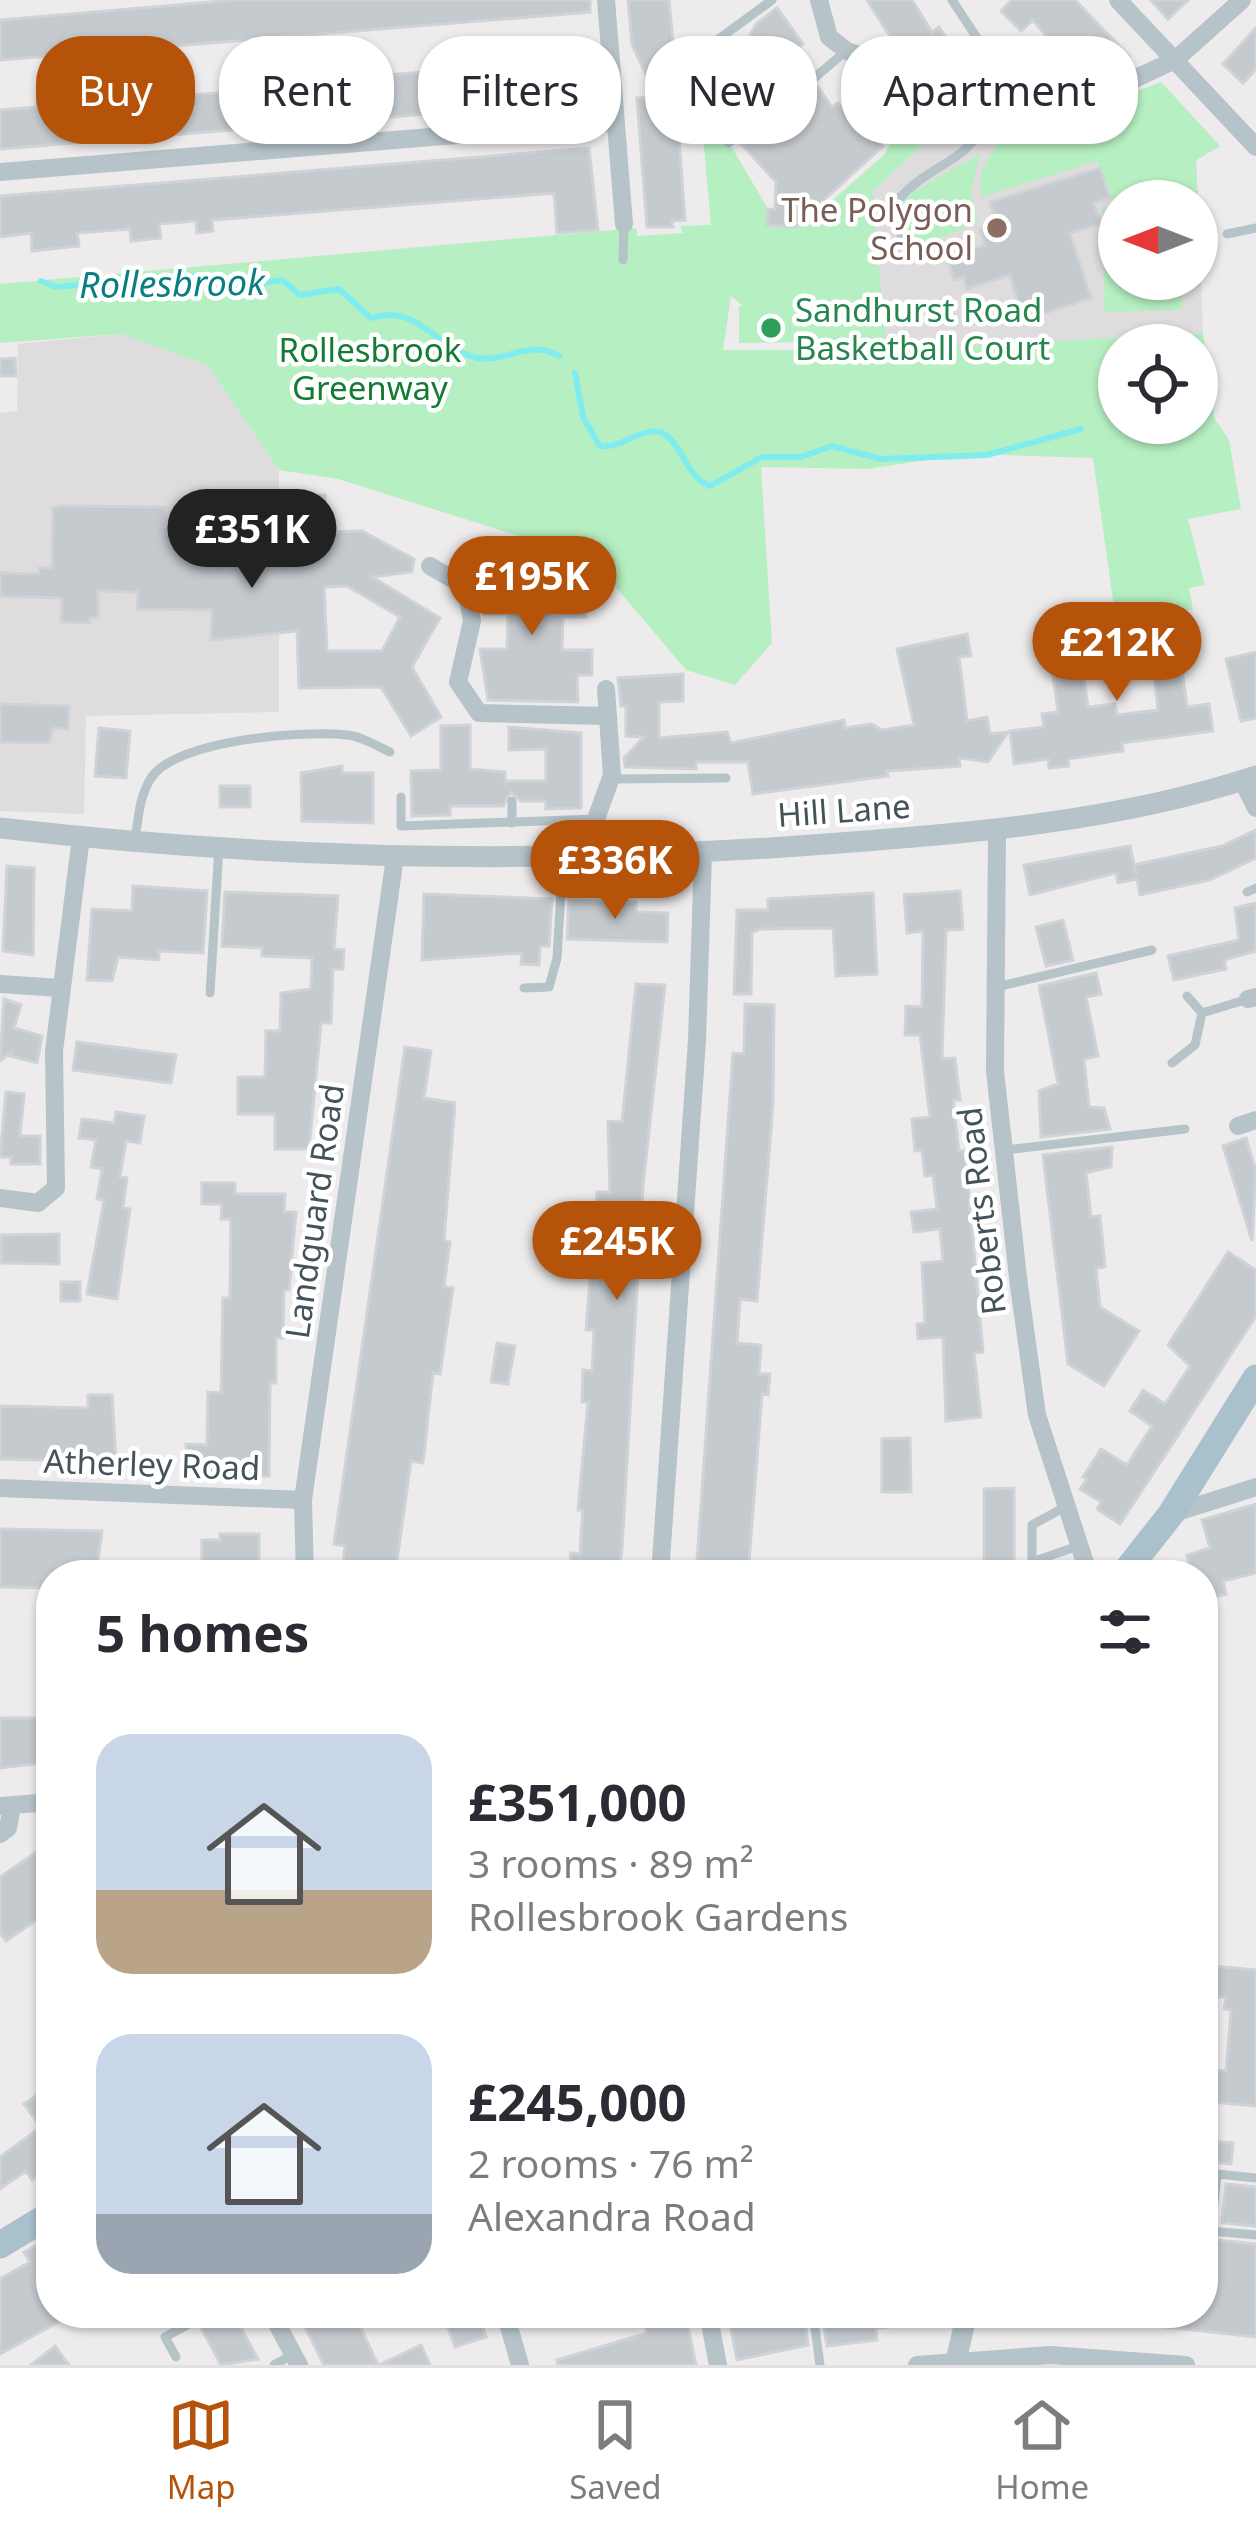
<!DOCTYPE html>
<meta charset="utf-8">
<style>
:root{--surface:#fff;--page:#f2f2f3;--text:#2b2b33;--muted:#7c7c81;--line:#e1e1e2;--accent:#b45309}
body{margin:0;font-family:"Noto Sans",sans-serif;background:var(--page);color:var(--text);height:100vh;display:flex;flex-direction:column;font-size:45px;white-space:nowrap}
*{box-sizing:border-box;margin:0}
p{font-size:39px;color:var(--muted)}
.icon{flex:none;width:66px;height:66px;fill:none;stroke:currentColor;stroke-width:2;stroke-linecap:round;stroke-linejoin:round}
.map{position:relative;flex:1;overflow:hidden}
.side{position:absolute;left:36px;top:1560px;width:1182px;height:768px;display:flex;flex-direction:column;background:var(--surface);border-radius:48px;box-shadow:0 3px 9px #0004}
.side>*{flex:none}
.guide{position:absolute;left:36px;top:36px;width:1185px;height:108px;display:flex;gap:24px}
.needle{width:78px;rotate:270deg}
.controls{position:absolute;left:1098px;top:180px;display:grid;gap:24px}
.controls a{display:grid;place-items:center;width:120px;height:120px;border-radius:50%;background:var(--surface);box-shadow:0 3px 9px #0004;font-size:60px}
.price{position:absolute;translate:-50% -102px;padding:0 27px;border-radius:42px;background:var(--accent);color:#fff;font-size:39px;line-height:78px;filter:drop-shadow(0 3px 6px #0008)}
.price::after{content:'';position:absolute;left:50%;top:72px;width:36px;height:27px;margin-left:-18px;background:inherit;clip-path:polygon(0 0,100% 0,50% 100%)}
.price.active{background:#222;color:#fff}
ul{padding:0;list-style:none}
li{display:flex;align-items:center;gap:36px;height:300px;padding:0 60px}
li span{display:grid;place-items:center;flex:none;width:336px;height:240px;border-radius:36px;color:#555}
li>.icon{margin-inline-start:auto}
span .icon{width:144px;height:144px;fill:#fffc;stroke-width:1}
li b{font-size:51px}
h2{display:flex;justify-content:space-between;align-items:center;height:144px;padding:0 60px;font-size:51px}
.tag{padding:0 42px;border-radius:48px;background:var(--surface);box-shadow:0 3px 9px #0004;font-size:42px;line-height:108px}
.tag.active{background:var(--accent);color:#fff}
.tab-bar{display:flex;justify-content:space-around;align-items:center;height:168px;border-top:3px solid var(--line);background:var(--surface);font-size:33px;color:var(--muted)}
.tab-bar a{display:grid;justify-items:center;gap:6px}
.tab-bar .active{color:var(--accent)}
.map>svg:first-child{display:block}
</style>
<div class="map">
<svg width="1256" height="2365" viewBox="0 0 1256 2365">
<rect width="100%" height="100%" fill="#eeebec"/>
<path fill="#dfdcde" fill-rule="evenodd" d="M1161,82L1220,146L1196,160L1203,333L993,350H887L871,192L959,110H1063L1115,100ZM1119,201H1197V279H1119Z
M121,334L207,365L279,470V712L86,716L84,814L0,811V413L17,411L18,344Z"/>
<path fill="#b6efc1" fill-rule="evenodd" d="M1161,82L1220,146L1196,160L1198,206L1197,201H1119V279H1181L1182,310L1105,312L1102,208L1114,207L1097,161L981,197V171L1015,114L1115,100Z
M699,91L768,209L767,225L797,206L810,220L885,154L915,91L959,110L872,192L887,350L1203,333L1214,418L1229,440L1241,509L1188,519L1205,585L1189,588L1193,610L1115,614L1093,458L967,454L867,469L761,467L772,643L735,685L686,670L592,559L338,479L279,470L207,365L121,334L0,343V284L636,228L637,236L683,233L680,226L711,225ZM731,296L743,306L739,307V343L803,342L805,350H723ZM1119,345H1197V423H1119Z
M980,154L971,192L978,222L923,245L902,242L897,201Z"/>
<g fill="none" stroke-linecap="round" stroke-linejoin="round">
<path stroke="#81ecee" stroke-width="6" d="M41,281L56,287L180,276H206L235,287L282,280L300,295L339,289L371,318C416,304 431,342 470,356C502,367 529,337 559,356
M575,373L583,417L600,446C623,449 637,428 661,432C685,446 684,475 710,486L762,457H801L832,446L881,459L987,455L1081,429"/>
</g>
<path fill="#c5cacf" stroke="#cfd3d7" stroke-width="3" fill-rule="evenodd" d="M235,0H590V12L0,60V20Z
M628,0H669L674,52L689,46L691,51L706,40L722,62L709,73L706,69L675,83L685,220L672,221L673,227H647L637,98L656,97L632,44Z
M867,0H912L932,32L939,27L946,37L975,51L973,75L916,60L908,47L900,52Z
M1012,0H1075L1129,56L1112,70L1102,60L1092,71L1076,56L1068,63L1033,20L1021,31L1001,11Z
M1151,0H1188L1168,19Z
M777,8L803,44L772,66L777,74L742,101L718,68L754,43L749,37L756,24Z
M1256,28V69L1243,83L1223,64Z
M585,56L587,101L0,149V110L37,107V103L100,102V97L146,98L191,90L192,95L229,92L228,86L554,63V58Z
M818,87L832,107L838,103L855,123L861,118L883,146L794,227L767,225L768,209L775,210L776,182L742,145Z
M589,148L598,230L557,233L554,193L212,220L213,231L197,233L196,221L159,224L161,238L131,241L130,229L77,233L79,246L32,251L31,233L0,237V196Z
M1100,168L1110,198L1094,203L1101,224L1070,233L1091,298L1023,320L1010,275L967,289L963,277L954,280L947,257L985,245L980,230L997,224L990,202Z
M15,358L16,376H0V359Z
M296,495H325V532L362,531L414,559L412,572L372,577L440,618L412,667L441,717L411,736L381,687L299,688L297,631L211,640L212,610L137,609L138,592L98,591V618H90V623L61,622L62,598L0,596V573L39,574V568H52L53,508L61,506L165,507V527H219V540L290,542V532H296ZM347,586L400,617L382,651H327L324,587Z
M520,558L519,574H552L553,591L586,590V617H563L562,650H592V675H577L578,702L488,700L480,649H507L508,614H484L480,589H490L491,559Z
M1183,611L1187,639L1178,640L1187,707L1209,704L1213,731L1122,743L1123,751L1068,759L1069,766L1049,768L1048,759L1014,764L1010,731L1044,727L1042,714L1058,712L1053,676L1083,672L1088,707L1115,704L1117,715L1158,710L1151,644L1120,648L1116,619Z
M967,634L971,656L959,657L967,721L987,717L990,734L1008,732L988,762L959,758L960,766L887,771L888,776L753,794L748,762H696V769L625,767L624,758L644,737L626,736V706H621L618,678L683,674V701L659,702V738L727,732L731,743L844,720L845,728L872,724L882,730L914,725L897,649Z
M1256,652V718L1241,721L1226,659Z
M0,704L69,706L68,729L53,728L49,743L0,742Z
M470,725V769L505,772V781H546V749L509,750V727L581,733V808L546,809V801H521L511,792L503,806H450V815L412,816L411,771L441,770V726Z
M99,728L130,731L126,778L95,776Z
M342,766V773H373V823L302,821L301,773Z
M220,786H250V807H220Z
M1256,830V858L1209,880L1140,895L1137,879L1118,883L1116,873L1030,895L1024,865L1130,846L1136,874L1134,865L1222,846Z
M7,866L34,868L33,955L3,951Z
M133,886L207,891L203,953L159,951V960L118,957L112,981L87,980L92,909L132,911Z
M960,891L963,929L946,930L942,1059L955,1058L960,1100H953L959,1151H965L983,1352L974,1353L981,1417L946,1421L943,1337L918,1339L917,1324L925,1323L922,1263L943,1261L940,1229L914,1232L911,1212L937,1209L933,1175L925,1176L922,1150L915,1151L912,1119L930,1117L920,1035H905L906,1006L922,1007L923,931L907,933L904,895Z
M225,892L338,896L334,949L344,950L343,969H333L331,1023H321L309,1149H275V1114H238V1077H265L266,1031H280L281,993L311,989L312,958L262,956V948L222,946Z
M873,893L877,974L836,976L833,928L760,929L752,933L751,994H734L737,910H768V899Z
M424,894L552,899L549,946H540L539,965L521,964L522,953L422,960Z
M569,900L636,902V912L668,913L667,942L567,939Z
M1256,903V951L1224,960L1226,969L1174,980L1168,956L1239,940L1235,908Z
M1063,920L1073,960L1046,966L1036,927Z
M1096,973L1101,994L1086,997L1098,1056L1084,1059L1089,1107L1104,1108L1110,1129L1041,1137L1039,1091L1058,1084L1039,986Z
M636,984L665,985L643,1186L622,1548L618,1575H570L571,1553L580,1554L581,1534L583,1510H578L588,1402H582L583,1370L592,1371L594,1330H586L597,1192H610L608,1121L622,1122Z
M4,999L21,1005L14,1028L42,1036L37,1063L10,1056L12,1051L0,1061Z
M745,1004L774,1005L773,1104L757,1301L740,1299L737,1343L761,1345L759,1374H770L768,1395L762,1394L748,1575H696L733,1053L744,1054Z
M77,1042L176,1055L171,1083L73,1070Z
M405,1047L431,1051L424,1098L455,1103L444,1241L450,1242L444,1287L453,1288L440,1374L433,1373L423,1463L411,1461L395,1575H342L345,1546L334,1544Z
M6,1092L24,1094L20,1136H40V1164H11V1157H0Z
M116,1112L144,1116L140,1143L126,1141L120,1177L127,1178L123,1208L130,1209L117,1299L87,1294L104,1200L97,1199L102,1169L91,1167L96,1140L79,1138L82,1119L114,1123Z
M1246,1138L1256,1171L1252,1241L1223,1146Z
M1112,1147L1111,1167L1086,1173L1091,1217L1100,1216L1105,1267L1096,1268L1100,1307L1139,1331L1104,1386L1068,1364L1043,1155Z
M202,1183H235V1194H285L284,1212H296L289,1290H284L283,1338H276V1383H270L269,1476L186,1474V1444L207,1445L208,1392L221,1393L223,1298H230L231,1219H221L222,1204H202Z
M59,1234V1264L1,1263V1235Z
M1228,1252L1256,1270V1316L1120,1524L1097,1509L1101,1502L1080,1489L1087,1479L1083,1477L1101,1449L1127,1465L1152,1426L1130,1411L1143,1390L1165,1404L1190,1366L1168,1345Z
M61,1282H80V1301H61Z
M497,1343L515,1346L508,1384L491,1382Z
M88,1395H112L116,1462L0,1459V1406L88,1408Z
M910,1438L911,1492H882V1439Z
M1014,1488V1575H984V1489Z
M1256,1504V1573L1223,1581L1226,1594L1203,1600V1575H1192L1187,1555L1210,1548L1202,1520Z
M0,1529L102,1531L96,1575H51V1588L0,1587Z
M220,1534H259V1575H229V1564H202V1540H220Z
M0,1718H40V1725L51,1724V1762L0,1768Z
M51,1842V1910L6,1941L0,1933V1877Z
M1203,1965L1256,1970V2106L1211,2102L1214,2070L1226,2071L1231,2010L1224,2009L1226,1998L1203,1993Z
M51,2085V2167L32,2180L26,2171L0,2189V2157L41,2127L24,2104Z
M1203,2140L1233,2143L1231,2164L1203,2161Z
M1226,2184L1256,2187V2226L1222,2223Z
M1207,2239L1256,2244V2337L1138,2324L1139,2313H1203Z
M39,2244L45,2254L51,2251V2313H75L0,2354V2279L30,2262L24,2252Z
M202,2313H233L258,2359L221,2365L201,2328Z
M298,2313H354L378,2365H324Z
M463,2313H478L486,2337L455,2347L445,2319Z
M685,2313L696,2365H558L557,2360L647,2333L643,2316Z
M753,2313H804L808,2345L737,2360L730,2324L754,2319Z
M822,2313H914L915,2324L876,2328L877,2340L827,2346Z
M421,2345L430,2365H379Z
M55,2346L69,2365H31Z"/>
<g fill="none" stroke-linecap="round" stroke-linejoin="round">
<path stroke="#b6c3c9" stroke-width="9" d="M952,0L1014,94
M716,41L772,0
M873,109L896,69
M728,143L760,124L846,51
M1227,234L1256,228
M902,242L897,201C937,155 981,165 991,96
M623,260L624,224
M610,779L726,778
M401,797V826L596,819
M512,801V823
M135,841C138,820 139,797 151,778C176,740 302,730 347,735C361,736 377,746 390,752
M1247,892L1256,888
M996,987L1152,950
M524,988L549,987L557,958L563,858
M210,993L219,847
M1187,996L1202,1013L1248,999
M1172,1063L1195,1045L1202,1013
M1005,1150L1185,1129
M1032,1562L1078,1546
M1032,1575V1525L1065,1507
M1256,2178L1217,2174L1211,2231L1256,2235
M813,2313L820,2365
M176,2357L165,2337L196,2320
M274,2365L294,2354"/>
<path stroke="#b6c3c9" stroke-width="18" d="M606,0L624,224
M819,0L829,37L847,51L942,86L1024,99L1132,80L1175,60L1242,0
M1118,0L1256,147
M0,172L616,122
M430,566L466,587L472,621L458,682L479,713L606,716
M1242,780L1256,808
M997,831L995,1071L1019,1286L1037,1415L1089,1575
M592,858L596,819L612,775L606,689
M0,984L60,988
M1248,999L1256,997
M1238,1126L1256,1120
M0,1198L38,1203L56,1188L54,1051L81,837
M0,1488L303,1500
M1171,1514L1256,1487
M305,1575L303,1500L395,857
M660,1575L697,1040L703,854
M0,1806L51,1802
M0,1834L8,1828L12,1806
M271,2313L299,2365
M505,2313L520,2365
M708,2313L718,2365
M917,2365L1050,2355L1186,2365"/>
<path stroke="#b6c3c9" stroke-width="21" d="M0,828C275,860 550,865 826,844C970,833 1117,822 1256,776
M955,2365L967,2313"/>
<path stroke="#a9c1cc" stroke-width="27" d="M1123,1575L1171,1514L1256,1378
M0,2245L51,2214"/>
</g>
<circle fill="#8d6e63" stroke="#fff" stroke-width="4.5" cx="997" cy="228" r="12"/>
<circle fill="#2e9e5b" stroke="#fff" stroke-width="4.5" cx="771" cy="328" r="12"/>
<g text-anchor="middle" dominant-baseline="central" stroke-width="9" stroke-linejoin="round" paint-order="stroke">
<g font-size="33" fill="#785e54" stroke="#fff" text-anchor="end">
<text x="973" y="209">The Polygon<tspan x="973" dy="38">School</tspan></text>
</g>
<g font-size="33" fill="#27864d" stroke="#fff" text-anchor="start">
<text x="795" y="309">Sandhurst Road<tspan x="795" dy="38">Basketball Court</tspan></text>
</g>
<g font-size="33" fill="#137b33" stroke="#fff">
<text x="370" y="349">Rollesbrook<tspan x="370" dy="38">Greenway</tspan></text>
</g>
<g font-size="33" fill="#435359" stroke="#fff">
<text transform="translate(844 810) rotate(-4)">Hill Lane</text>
<text transform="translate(314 1211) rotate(-82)">Landguard Road</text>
<text transform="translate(981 1211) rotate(-97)">Roberts Road</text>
<text transform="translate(152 1464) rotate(2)">Atherley Road</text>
</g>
<g font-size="36" font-style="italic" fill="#0a7f82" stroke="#fff">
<text transform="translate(172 283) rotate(-1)">Rollesbrook</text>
</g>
</g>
</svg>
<div class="controls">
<a><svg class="needle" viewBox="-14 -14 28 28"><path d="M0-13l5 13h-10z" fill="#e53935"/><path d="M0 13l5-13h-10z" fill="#7c7c81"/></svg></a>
<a><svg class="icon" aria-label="locate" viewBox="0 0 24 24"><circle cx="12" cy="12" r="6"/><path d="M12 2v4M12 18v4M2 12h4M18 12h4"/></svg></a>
</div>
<b class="price active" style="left:252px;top:591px">£351K</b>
<b class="price" style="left:532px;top:638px">£195K</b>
<b class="price" style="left:1117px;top:704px">£212K</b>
<b class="price" style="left:615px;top:922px">£336K</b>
<b class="price" style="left:617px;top:1303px">£245K</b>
<div class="guide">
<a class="tag active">Buy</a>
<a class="tag">Rent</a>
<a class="tag">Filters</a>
<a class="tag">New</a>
<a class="tag">Apartment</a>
</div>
<section class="side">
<h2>5 homes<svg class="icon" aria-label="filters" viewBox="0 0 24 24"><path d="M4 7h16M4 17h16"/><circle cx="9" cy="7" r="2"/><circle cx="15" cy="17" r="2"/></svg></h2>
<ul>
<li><span style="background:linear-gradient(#c9d6e8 65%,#b9a48a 0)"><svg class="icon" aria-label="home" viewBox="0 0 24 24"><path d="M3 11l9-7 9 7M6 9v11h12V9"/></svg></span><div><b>£351,000</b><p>3 rooms · 89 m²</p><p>Rollesbrook Gardens</p></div></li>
<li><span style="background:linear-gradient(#c9d6e8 75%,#9aa5b1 0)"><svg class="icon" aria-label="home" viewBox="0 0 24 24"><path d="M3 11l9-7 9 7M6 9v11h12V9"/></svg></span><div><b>£245,000</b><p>2 rooms · 76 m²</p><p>Alexandra Road</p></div></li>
</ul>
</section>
</div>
<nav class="tab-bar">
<a class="active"><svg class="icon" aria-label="map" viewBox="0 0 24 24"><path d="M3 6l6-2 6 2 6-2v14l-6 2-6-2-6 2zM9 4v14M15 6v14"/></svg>Map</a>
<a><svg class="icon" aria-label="saved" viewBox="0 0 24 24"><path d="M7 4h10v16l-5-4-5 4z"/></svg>Saved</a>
<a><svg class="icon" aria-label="home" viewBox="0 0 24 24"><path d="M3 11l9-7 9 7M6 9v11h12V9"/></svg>Home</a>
</nav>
